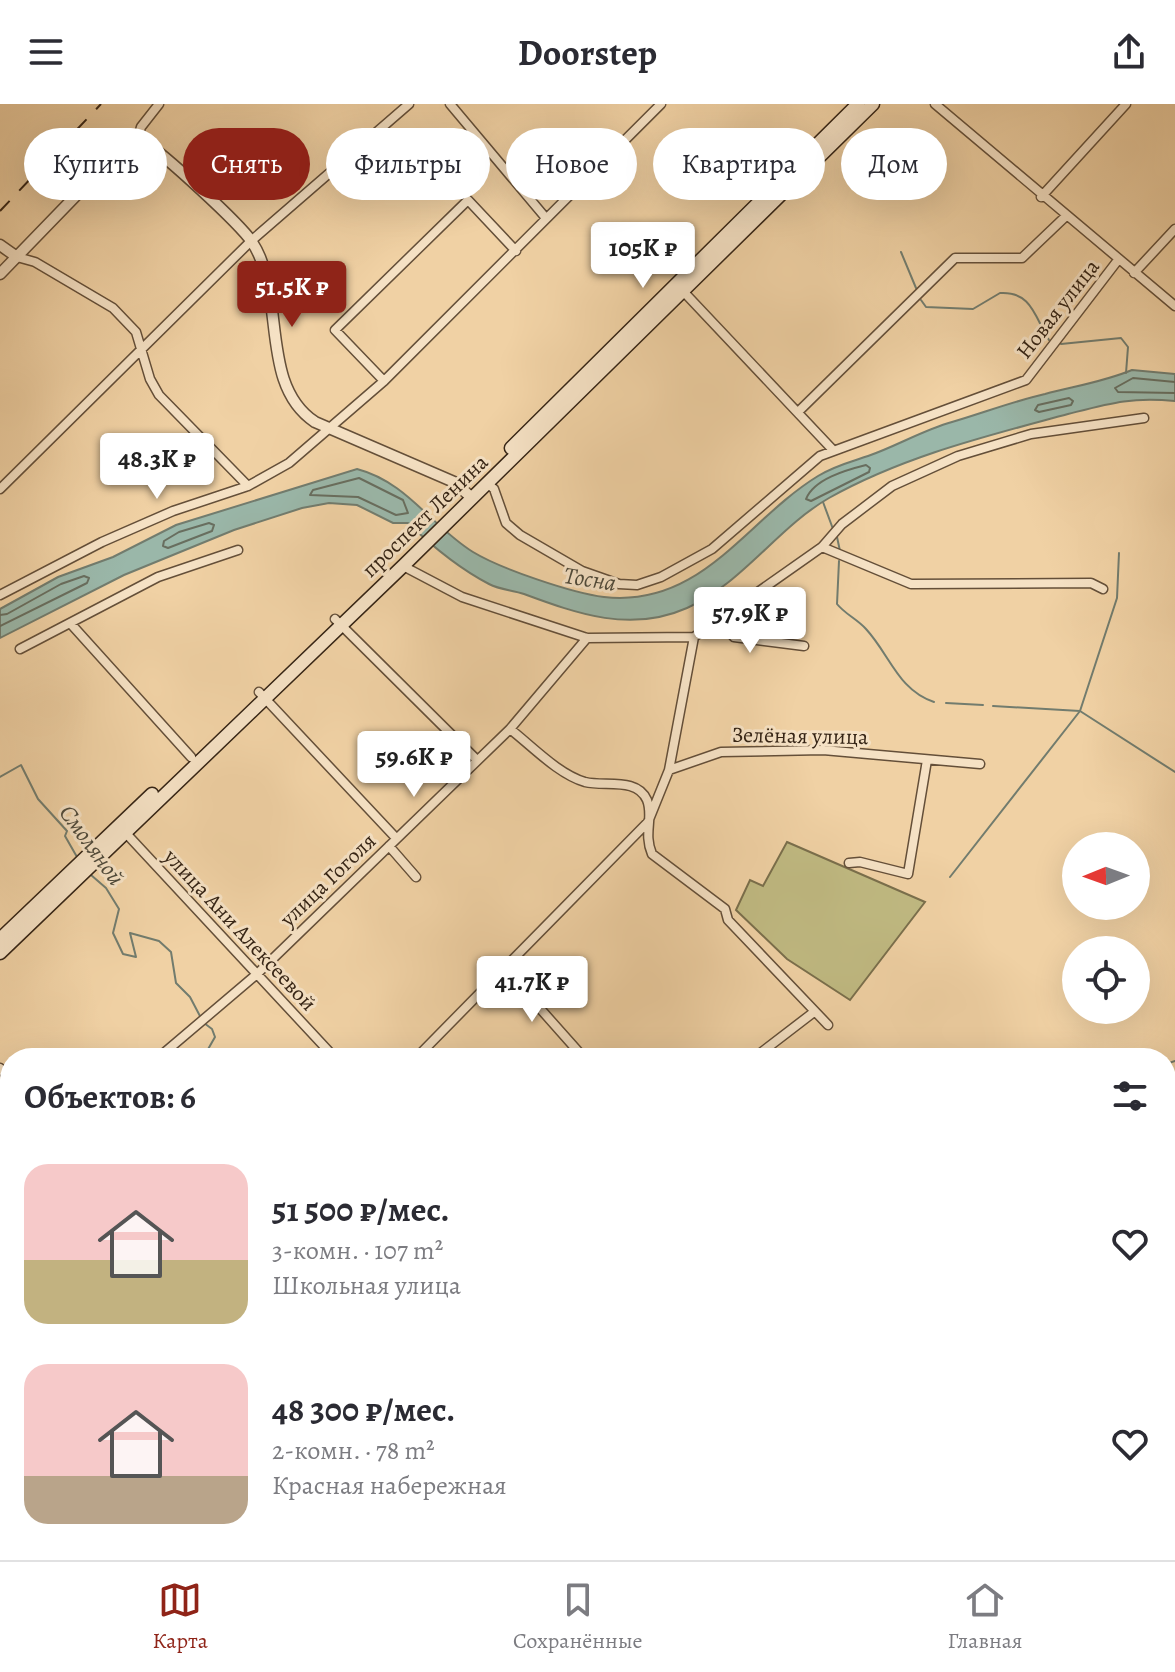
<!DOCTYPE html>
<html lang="ru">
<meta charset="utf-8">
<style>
:root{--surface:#fff;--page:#f2f2f3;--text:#2b2b33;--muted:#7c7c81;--line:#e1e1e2;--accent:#8f2418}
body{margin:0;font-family:Alegreya,serif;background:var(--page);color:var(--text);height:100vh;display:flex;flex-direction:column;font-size:30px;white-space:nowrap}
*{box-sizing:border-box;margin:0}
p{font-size:26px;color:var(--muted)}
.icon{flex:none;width:44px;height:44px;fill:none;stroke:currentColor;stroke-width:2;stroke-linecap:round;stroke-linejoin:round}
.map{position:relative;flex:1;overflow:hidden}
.side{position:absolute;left:0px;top:944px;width:1176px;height:512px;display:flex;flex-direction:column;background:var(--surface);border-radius:32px 32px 0 0;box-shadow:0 8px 32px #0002}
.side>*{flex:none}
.hud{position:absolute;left:24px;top:24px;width:1128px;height:72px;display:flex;gap:16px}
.needle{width:52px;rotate:269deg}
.fabs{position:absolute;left:1062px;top:728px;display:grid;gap:16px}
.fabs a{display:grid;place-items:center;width:88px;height:88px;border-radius:50%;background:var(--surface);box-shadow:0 8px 32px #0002;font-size:40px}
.price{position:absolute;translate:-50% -68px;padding:0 18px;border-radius:8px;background:#fff;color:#222;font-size:26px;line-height:52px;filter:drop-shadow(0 2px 4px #0008)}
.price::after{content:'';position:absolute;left:50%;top:48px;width:24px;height:18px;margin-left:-12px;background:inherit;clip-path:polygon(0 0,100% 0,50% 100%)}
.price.on{background:var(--accent);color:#fff}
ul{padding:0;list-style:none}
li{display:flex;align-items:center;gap:24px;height:200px;padding:0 24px}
li span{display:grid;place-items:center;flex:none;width:224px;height:160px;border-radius:24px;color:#555}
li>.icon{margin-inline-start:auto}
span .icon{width:96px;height:96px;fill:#fffc;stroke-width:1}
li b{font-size:34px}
h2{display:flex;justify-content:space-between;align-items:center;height:96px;padding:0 24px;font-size:34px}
.chip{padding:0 28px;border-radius:36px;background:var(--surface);box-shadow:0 8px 32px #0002;font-size:28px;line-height:72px}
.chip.on{background:var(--accent);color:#fff}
header{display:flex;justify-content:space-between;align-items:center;height:104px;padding:0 24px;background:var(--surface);font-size:36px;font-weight:700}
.dock{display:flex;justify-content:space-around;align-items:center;height:112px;border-top:2px solid var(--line);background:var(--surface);font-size:22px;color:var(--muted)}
.dock a{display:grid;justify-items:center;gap:4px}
.dock .on{color:var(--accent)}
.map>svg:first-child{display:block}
</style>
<header><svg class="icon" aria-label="menu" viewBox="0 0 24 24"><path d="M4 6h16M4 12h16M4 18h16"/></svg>Doorstep<svg class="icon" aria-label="share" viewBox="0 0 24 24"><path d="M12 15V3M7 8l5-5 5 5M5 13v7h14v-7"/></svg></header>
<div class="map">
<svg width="1175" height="1456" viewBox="0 0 1175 1456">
<rect width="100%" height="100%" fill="#f0d1a4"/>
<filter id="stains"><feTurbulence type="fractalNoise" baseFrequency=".0025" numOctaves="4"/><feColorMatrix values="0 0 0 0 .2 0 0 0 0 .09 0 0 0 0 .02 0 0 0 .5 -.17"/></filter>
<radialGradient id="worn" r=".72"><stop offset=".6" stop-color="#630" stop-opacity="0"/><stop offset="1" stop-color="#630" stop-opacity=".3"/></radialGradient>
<path fill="#c0ba82" stroke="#7a6f4c" stroke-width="2" d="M787,738L925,798L850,896L787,855L736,806L750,776L763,782Z
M0,1394L10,1405V1446H43L45,1456H0Z
M353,1446H835L828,1456H355Z
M878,1446H1081L1084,1456H869Z"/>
<path fill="#9ab7a9" stroke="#727c6e" stroke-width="2" d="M1132,266L1175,270V297C1130,293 1111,299 1068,310C987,332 904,352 829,394C778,423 743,479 687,504C631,529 578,510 524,490C513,486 500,486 489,480C458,464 433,443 408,419H393L357,401L329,399L302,404L234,426L124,471L0,534V505L58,473L113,453L176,421L357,365C407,378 431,422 473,448C501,465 572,489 604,493C702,504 746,416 818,372C834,362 850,358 868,352C897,342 923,326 952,318C983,309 1014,297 1045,290C1075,282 1103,278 1132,266Z"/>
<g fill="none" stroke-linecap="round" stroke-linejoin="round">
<path stroke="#686e5f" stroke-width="2" d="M1175,278L1133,274L1115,284L1118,288L1175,289
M1069,294L1073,297L1071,301L1039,308L1035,306L1038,301Z
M866,361L870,364L869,368L811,397L806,395C814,375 846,366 866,361Z
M359,374L403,396L408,409L396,411L358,393L310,391L313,386Z
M209,419L214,421L212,427L168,444L163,442L164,437L179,428Z
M0,511L7,510L61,480L84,472L89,474L87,479L0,522"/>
<path stroke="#727c6e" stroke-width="2" d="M901,148L916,184
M921,196L926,203L973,205L1000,189C1032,187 1035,214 1049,236
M1061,240L1121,234L1128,243L1126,269
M823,398L833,425
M837,433L840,447
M839,457L837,500C845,510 857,515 866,525C890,551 898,586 934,598
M946,599L983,601
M993,602L1080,607L1175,668
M0,673L21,661L38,695L67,727L65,732L77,753
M91,771L106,784L119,805L113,829L123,850L136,853L130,829L159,837L171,848L176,879L190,893L201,914
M950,773L1080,607L1117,494L1119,449
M204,919L212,925L215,933L207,947L212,954
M1166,960L1175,957
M1166,1025L1175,1022
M1166,1081L1175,1079
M1166,1138L1175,1135
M1166,1195L1175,1192
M1166,1257L1175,1254
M345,1446L347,1456"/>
<defs>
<path id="minor" d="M450,0L545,113
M935,0L1175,202
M137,37L141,23L159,0
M1041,93L1126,0
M17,153L35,158L113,204L136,228L150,275L159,291L248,382
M1134,169L1175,125
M681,185L832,345
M384,277L335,226L468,96L516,147
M798,308L955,154H1022L1065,113
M487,379L494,385L506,419L520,431L582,467L619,480L637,481L661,473L712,445L820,352L1026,276L1118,156
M0,385L251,137L409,0
M822,443L911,480L1091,479L1103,485
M403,462L462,493L587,534L694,533L822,443L842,420L892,382L958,352L1031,330L1144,314
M0,491L102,438L173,407L248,382L289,359L384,277L661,0
M335,515L476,655
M718,515L734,533L804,542
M71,520L191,653
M20,545L158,473L238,446
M259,588L396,734
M510,625C532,642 558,670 585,678C605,683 637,673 647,696C654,713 643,729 652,750L725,805L728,816L828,921
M669,666L721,648L823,646L980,660
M122,725L335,954
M389,742L416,773
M849,759L860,758L908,770L927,656
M505,865L584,954
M158,954L257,870L510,625L587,534
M416,954L648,718L669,666L694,533
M754,954L814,908
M0,964L10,975
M0,1278L10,1268
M169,1446L178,1456
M132,1456L139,1446
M278,1456L285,1446"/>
<path id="tertiary" d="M0,141L17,153
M0,170L124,42L144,38C163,49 240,120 252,138C287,191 258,280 315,318L454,378L472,394"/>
<path id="secondary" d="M511,344L858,0
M0,835L152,690
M0,849L403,462L873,0"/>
</defs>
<use href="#minor" stroke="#644f39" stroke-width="11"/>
<use href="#tertiary" stroke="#644f39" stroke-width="13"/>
<use href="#secondary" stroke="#352415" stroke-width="15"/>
<use href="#minor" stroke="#f5e1c4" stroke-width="8"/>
<use href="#tertiary" stroke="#f5e1c4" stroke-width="10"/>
<use href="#secondary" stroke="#f5e1c4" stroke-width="12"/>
<path stroke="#352415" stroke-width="2" stroke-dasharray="14 14" stroke-linecap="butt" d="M0,107L101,0"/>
</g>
<g text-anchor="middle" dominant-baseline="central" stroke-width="6" stroke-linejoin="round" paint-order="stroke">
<g font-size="22" fill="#352415" stroke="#f5e1c4">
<text transform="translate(1058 205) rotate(-52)">Новая улица</text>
<text transform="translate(425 412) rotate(-44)">проспект Ленина</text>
<text transform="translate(800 632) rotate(1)">Зелёная улица</text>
<text transform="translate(328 776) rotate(-44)">улица Гоголя</text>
<text transform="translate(240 826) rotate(47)">улица Ани Алексеевой</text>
</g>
<g font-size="24" font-style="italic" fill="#4e493a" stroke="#f5e1c4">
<text transform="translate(590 475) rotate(9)">Тосна</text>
<text transform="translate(92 741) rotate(54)">Смоляной</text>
</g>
</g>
<rect width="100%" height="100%" filter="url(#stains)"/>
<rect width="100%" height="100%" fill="url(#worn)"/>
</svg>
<div class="fabs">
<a><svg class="needle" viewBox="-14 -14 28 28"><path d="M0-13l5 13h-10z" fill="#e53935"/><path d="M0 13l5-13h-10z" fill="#7c7c81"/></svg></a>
<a><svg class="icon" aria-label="locate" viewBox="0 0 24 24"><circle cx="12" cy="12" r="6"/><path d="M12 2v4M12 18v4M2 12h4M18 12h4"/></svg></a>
</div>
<b class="price" style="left:643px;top:186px">105K ₽</b>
<b class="price on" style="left:292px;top:225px">51.5K ₽</b>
<b class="price" style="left:157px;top:397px">48.3K ₽</b>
<b class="price" style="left:750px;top:551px">57.9K ₽</b>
<b class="price" style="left:414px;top:695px">59.6K ₽</b>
<b class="price" style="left:532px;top:920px">41.7K ₽</b>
<div class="hud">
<a class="chip">Купить</a>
<a class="chip on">Снять</a>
<a class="chip">Фильтры</a>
<a class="chip">Новое</a>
<a class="chip">Квартира</a>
<a class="chip">Дом</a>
</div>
<section class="side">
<h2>Объектов: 6<svg class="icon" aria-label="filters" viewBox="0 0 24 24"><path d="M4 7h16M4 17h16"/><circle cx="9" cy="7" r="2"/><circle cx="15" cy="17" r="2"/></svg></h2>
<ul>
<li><span style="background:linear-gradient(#f6c9c9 60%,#c2b280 0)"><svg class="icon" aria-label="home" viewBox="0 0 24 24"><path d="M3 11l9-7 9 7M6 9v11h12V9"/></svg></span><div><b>51 500 ₽/мес.</b><p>3-комн. · 107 m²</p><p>Школьная улица</p></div><svg class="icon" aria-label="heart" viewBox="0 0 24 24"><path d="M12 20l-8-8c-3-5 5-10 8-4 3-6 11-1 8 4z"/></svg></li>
<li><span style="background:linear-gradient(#f6c9c9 70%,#b9a48a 0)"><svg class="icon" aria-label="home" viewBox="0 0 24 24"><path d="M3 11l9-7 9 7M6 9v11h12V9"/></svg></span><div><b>48 300 ₽/мес.</b><p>2-комн. · 78 m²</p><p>Красная набережная</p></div><svg class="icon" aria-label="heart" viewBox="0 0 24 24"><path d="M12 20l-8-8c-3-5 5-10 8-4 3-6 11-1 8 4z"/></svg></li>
</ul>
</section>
</div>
<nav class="dock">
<a class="on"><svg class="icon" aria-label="map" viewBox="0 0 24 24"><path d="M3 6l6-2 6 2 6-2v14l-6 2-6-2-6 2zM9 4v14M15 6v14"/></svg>Карта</a>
<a><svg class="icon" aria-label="saved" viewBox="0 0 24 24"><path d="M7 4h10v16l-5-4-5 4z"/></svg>Сохранённые</a>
<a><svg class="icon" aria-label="home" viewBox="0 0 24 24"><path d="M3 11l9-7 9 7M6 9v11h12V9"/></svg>Главная</a>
</nav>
